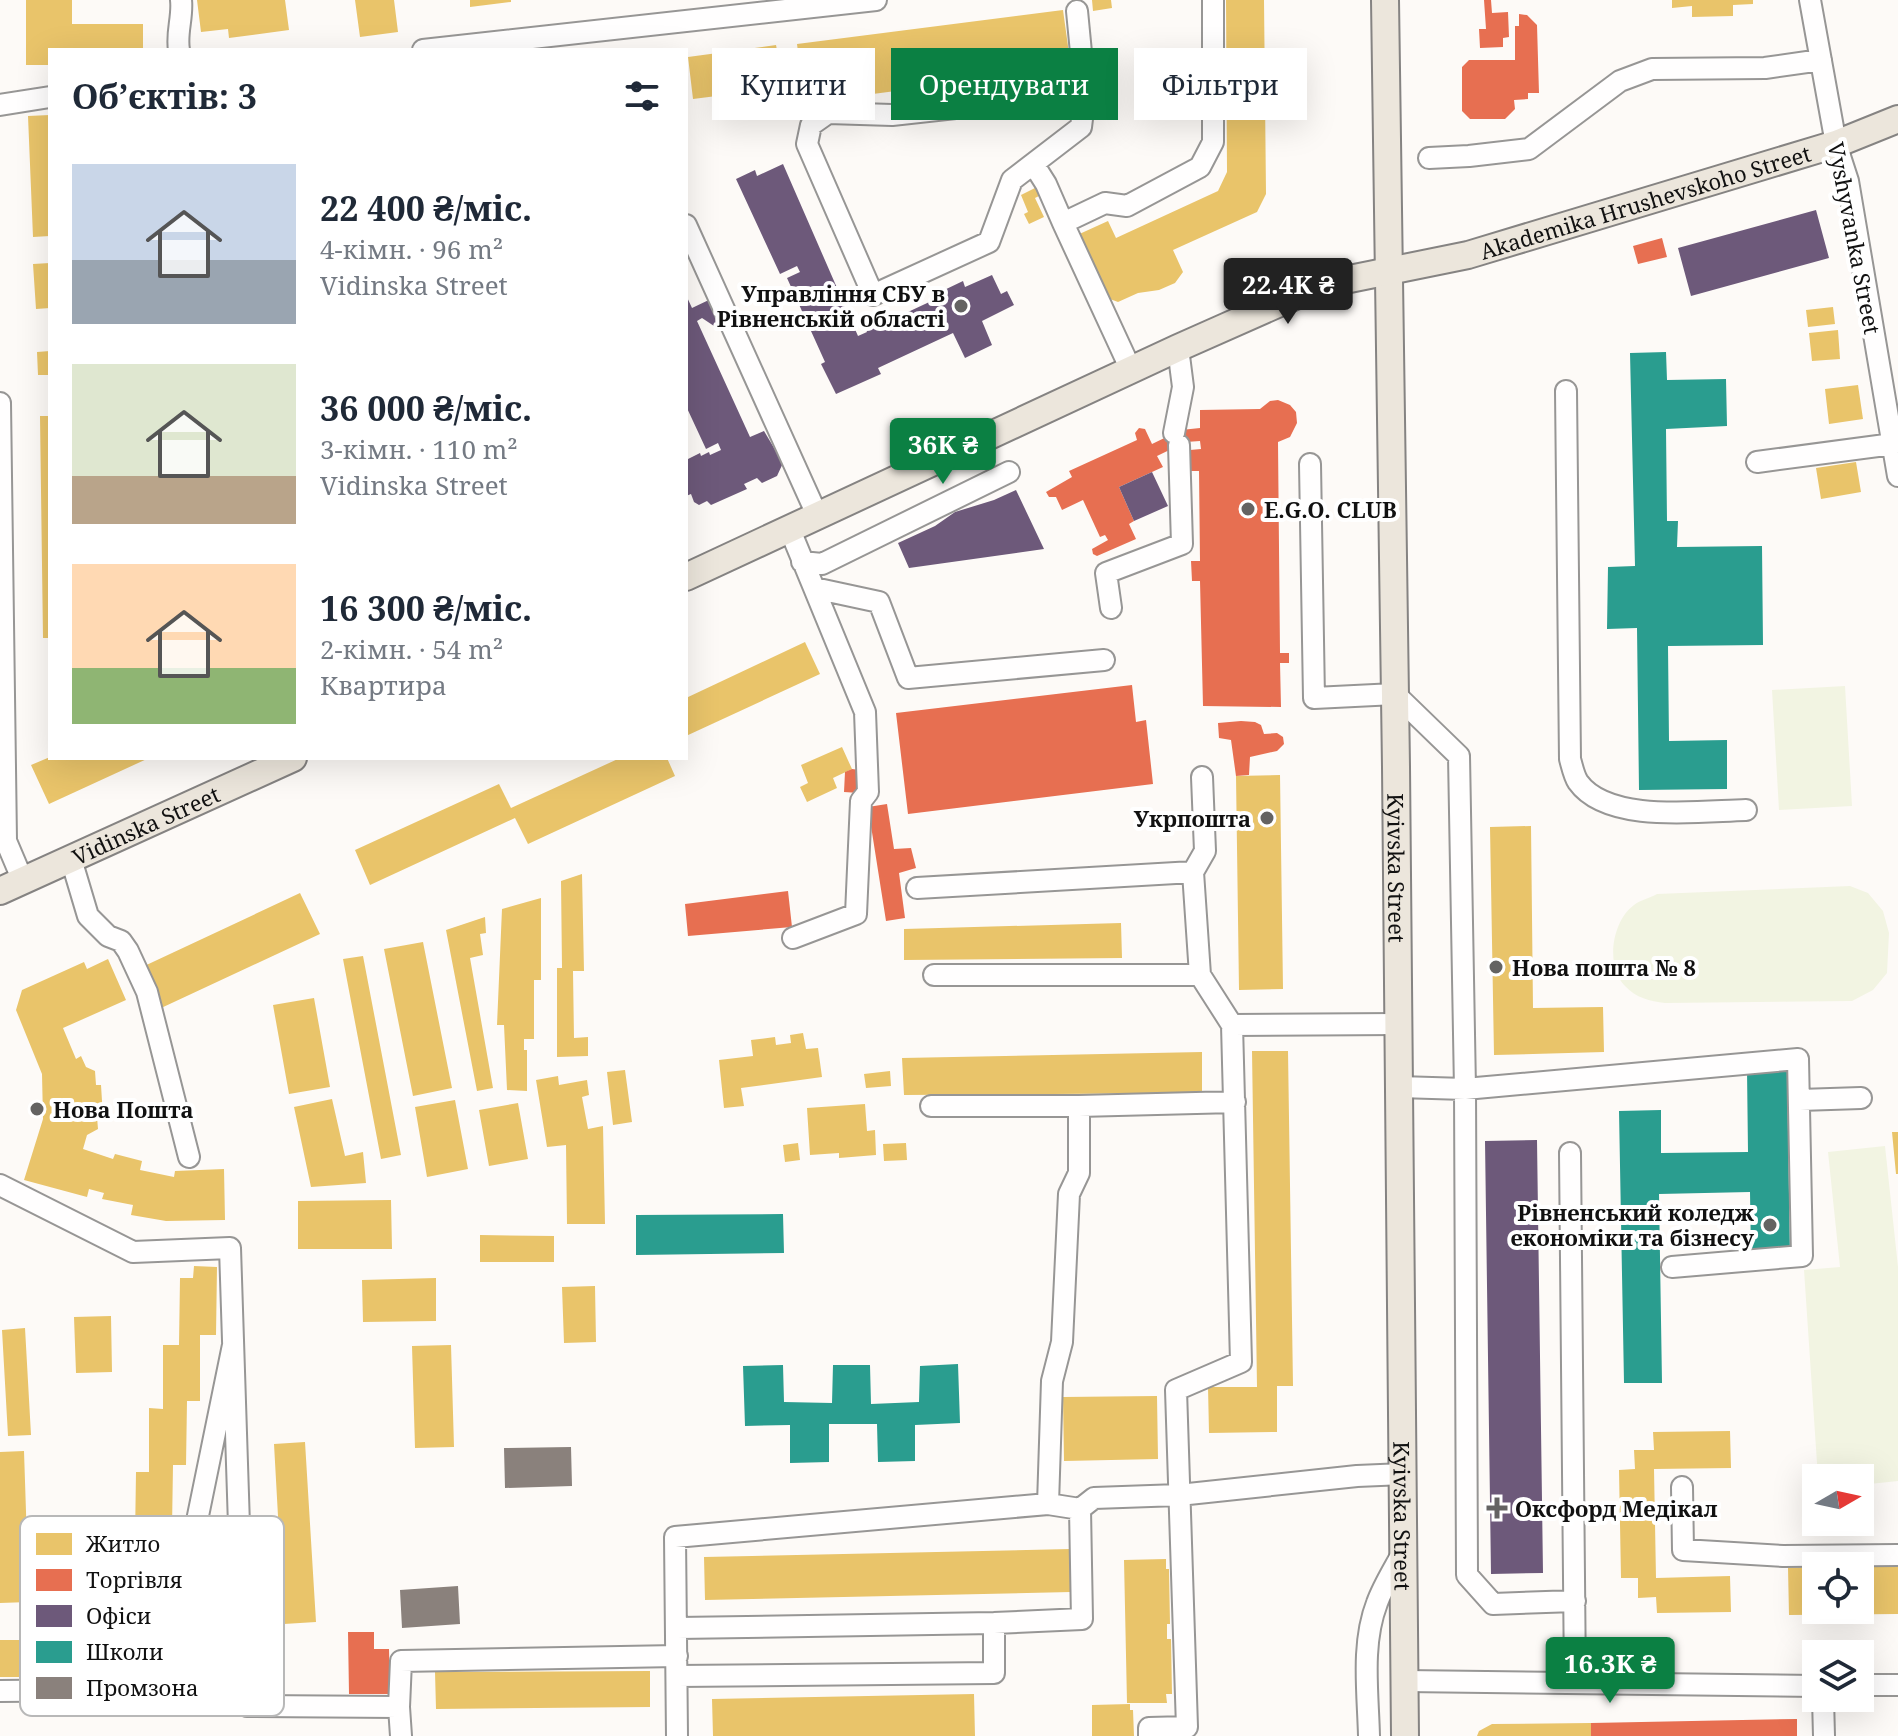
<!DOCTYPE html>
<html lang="uk">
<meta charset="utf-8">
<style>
:root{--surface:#fff;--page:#f2f2f3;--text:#1f2937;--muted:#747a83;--accent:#0b8043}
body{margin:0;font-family:"Noto Serif",serif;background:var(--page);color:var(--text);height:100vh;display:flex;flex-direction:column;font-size:30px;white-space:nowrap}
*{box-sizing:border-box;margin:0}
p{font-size:26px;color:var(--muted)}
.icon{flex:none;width:44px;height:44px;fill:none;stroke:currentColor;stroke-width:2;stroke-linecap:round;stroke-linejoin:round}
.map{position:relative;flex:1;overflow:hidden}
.panel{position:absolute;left:48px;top:48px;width:640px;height:712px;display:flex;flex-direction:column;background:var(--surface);border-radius:0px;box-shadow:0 8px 32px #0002}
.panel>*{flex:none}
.banner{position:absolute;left:712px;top:48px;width:760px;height:72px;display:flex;gap:16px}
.needle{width:52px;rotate:81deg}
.tools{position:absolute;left:1802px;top:1464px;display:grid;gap:16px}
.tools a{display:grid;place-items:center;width:72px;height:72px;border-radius:0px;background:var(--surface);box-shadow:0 8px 32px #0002;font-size:40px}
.price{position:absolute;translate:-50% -68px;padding:0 18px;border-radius:8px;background:var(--accent);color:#fff;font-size:26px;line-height:52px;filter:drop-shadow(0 2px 4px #0008)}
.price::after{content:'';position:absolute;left:50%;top:48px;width:24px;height:18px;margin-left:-12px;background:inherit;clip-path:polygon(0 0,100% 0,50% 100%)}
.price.active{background:#222;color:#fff}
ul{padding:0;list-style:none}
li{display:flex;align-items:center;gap:24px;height:200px;padding:0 24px}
li span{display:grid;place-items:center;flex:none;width:224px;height:160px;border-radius:0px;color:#555}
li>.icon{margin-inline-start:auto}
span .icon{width:96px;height:96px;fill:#fffc;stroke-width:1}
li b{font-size:34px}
h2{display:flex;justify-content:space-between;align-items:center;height:96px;padding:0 24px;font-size:34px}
.pill{padding:0 28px;border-radius:0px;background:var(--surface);box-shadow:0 8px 32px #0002;font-size:28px;line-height:72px}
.pill.active{background:var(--accent);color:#fff}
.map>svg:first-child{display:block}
</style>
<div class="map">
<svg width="1898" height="1736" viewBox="0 0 1898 1736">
<rect width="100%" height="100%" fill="#fdfaf7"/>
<path fill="#f2f4e2" d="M1845,686L1852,806L1779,810L1772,690Z
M1850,886L1868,893L1883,911L1889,933L1887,973L1873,990L1852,1001L1665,1003C1650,1001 1636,998 1625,986C1605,966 1612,921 1634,905C1640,900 1650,898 1657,894Z
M1885,1146L1898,1267V1481L1860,1485V1478H1818L1804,1270L1840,1267L1828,1152Z"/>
<path fill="#e9c46a" d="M26,0H72V24H143V50H50V65H26Z
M197,0H285L289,30L229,38L228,29L201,32Z
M355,0H394L398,32L360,37Z
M470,0H511V2L470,7Z
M1092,0H1111L1112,8L1093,11Z
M1226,0H1264L1266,194L1257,212L1173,250L1183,272L1175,283L1159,290L1138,293L1118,302L1110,299L1102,282L1098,284L1075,236L1108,221L1116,238L1218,191L1227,172Z
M1672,0H1753V4L1733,5V16L1692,17V6L1672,8Z
M1063,10L1071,68L804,103L802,85L693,99L688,57L776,45L778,55L798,52L797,44Z
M50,115V236L33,237L28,116Z
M1037,187L1041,195L1035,198L1044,217L1029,224L1024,214L1028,212L1021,195Z
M50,263V308L36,309L33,264Z
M1833,307L1835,324L1808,327L1806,310Z
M1838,330L1840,359L1812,361L1809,333Z
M50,351V375H38L37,352Z
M1858,385L1863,419L1829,424L1825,389Z
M40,416H50V638H43Z
M1856,462L1861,492L1821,499L1816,468Z
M805,642L820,674L686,736V698Z
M842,747L852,769L833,778L837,788L807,802L800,787L808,783L801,765Z
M50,757V758H149L49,804L31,765Z
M620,758H667L675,776L528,844L515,818L370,885L355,850L499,784L511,808Z
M1280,775L1283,989L1239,990L1236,776Z
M1531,826L1533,1008L1603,1007L1604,1052L1494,1055L1490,827Z
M582,874L584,971H573L574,1038L588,1037V1056L557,1057V968H562L561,881Z
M300,893L320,934L159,1009L140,968Z
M541,898V980H534V1039H524V1050H527V1091L507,1090L504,1025H497L502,909Z
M485,917L486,933L480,934L483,955L470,958L493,1088L477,1091L446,930Z
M1121,923L1122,958L904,960V929Z
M423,942L452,1088L413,1096L384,949Z
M363,956L401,1155L381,1159L343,959Z
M108,959L126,1000L63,1028L76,1059L81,1056L86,1067L95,1071L96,1085H101L103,1117H97L98,1129L87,1135L83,1149L113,1159L115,1154L142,1161L140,1170L174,1177L175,1171L224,1169L225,1220L166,1221L131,1215L133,1205L102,1199L104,1193L89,1189L87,1197L24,1180L43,1119L42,1074L16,1010L22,990L84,962L87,969Z
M314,998L330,1087L289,1094L273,1005Z
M803,1033L806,1049L818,1048L822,1077L741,1088L744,1106L724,1108L719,1060L753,1056L751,1040L775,1037L776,1045L791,1043L790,1035Z
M1252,1051H1288L1293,1386H1277V1432L1209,1433L1208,1387H1257Z
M1202,1052V1093L904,1095L902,1058Z
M625,1070L632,1122L613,1125L607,1072Z
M890,1071L891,1086L866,1088L864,1074Z
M558,1076L559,1085L587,1080L589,1095L582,1097L588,1129L603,1126L605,1224H567L566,1145L547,1147L536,1080Z
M332,1099L345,1156L363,1152L366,1183L311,1187L294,1107Z
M455,1100L468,1169L427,1177L415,1107Z
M518,1103L528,1159L489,1166L479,1110Z
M865,1104L867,1131L875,1130L876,1155L839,1158V1153L810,1155L807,1108Z
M1892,1132H1898V1174H1896Z
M798,1143L800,1160L785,1162L783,1145Z
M906,1143L907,1160L884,1161L883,1144Z
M391,1200L392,1249H298V1201Z
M480,1235L554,1236V1262H480Z
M194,1266L217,1267L216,1335H200V1401H187L186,1465H173L172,1528H159V1595H122V1539H135L136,1472H149V1408L163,1409V1345H179L180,1278H193Z
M436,1278V1321L363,1322L362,1280Z
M595,1286L596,1342L564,1343L562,1287Z
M111,1316L112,1372L76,1373L74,1317Z
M25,1328L31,1435L8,1436L2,1330Z
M451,1345L454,1447L415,1448L412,1346Z
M1157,1396L1158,1459L1064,1461L1063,1397Z
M1730,1431L1731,1468L1654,1469L1656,1578L1730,1576L1731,1612L1657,1613L1656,1597L1638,1598V1578H1621L1619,1470L1635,1469L1634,1450H1654L1653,1432Z
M305,1442L316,1622L284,1624L274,1444Z
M24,1451L29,1602L0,1603V1452Z
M1070,1549L1071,1592L705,1600L704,1557Z
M1166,1559V1569H1169L1170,1624H1167V1639H1171L1172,1694H1166L1167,1703H1127L1124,1560Z
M1898,1566V1614L1789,1615L1788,1568L1816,1567V1610H1860V1567Z
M0,1640H208V1677H0Z
M650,1671V1707L436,1709L435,1672Z
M974,1694L975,1736H713L712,1699Z
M1130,1704V1710H1133L1134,1736H1092V1705Z
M1591,1723V1736H1477L1479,1731L1492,1724Z"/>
<path fill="#e76f51" d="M1484,0H1491L1492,13L1508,12L1509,37L1503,38V47L1480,48L1479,29H1486Z
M1519,14L1527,15L1537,25L1539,93H1528V99L1514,100L1515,109L1505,119H1470L1462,111V67L1469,60H1515V26H1519Z
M1662,238L1667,257L1638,264L1633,246Z
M1278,400L1290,405L1296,412L1297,423L1290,437L1278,442L1280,653H1289V663H1280L1281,707L1203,706L1200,581H1192L1191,561H1200L1199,471H1191L1190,450L1201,449L1200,441L1186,442L1157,456L1163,467L1119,487L1134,521L1129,524L1136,539L1097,556L1093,554L1092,549L1108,540L1105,535L1100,537L1083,500L1062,510L1056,497H1049L1046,492L1072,477L1069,471L1137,440L1135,433L1139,428L1145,429L1152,444L1181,430L1200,428V410L1260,409L1270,401Z
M1132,685L1136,722L1146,720L1153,784L908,814L896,713Z
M1241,721L1255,722L1261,725L1264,734L1277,733L1283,737L1284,744L1277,751L1250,757L1249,775L1236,776L1231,740L1219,738L1218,723Z
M852,769L860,770L859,793L844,792L845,772Z
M887,804L894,849L911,848L916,868L899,873L905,918L886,921L868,807Z
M788,891L792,927L688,936L685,904Z
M348,1632H374V1649H389L390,1694H349Z
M1797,1719V1736H1591V1723Z"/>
<path fill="#6d597a" d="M783,164L858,336L867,332L865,327L876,322L878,326L940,297L938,293L963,281L965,287L992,275L1001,294L1007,291L1014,305L982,321L992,345L965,358L953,333L878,368L881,374L836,394L821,364L825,362L787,278L800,272L797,266L780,274L736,179L755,170L757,176Z
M1816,210L1829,258L1691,296L1678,248Z
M686,295L692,308L713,298L724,321L714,326L702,318L697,321L750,437L764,431L783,463L777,476L762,483L757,478L744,484L747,489L711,505L707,501L699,505L694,502L691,494L686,496L688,459L700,453L701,456L709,452L710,455L721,450L718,443L706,449L686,406Z
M1152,472L1168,506L1134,521L1119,487Z
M1016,490L1044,549L909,568L898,543L935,526L955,512L994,500Z
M1537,1140L1543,1573L1491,1574L1485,1141Z"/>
<path fill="#2a9d8f" d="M1666,352L1667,380L1726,379L1727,426L1666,429L1667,521H1678L1677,547L1762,546L1763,645L1668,646L1669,741L1727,740V789L1639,790L1637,628L1607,629L1608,567L1635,566L1630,353Z
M1747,1070H1787L1790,1256H1751L1750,1192L1659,1194L1662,1383H1624L1619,1111L1661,1110V1153L1748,1152Z
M783,1214L784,1253L636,1255V1215Z
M958,1364L960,1423L915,1425V1461L878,1462L877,1424H829V1462L790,1463V1425L745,1426L743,1366L783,1365L784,1402L832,1403L833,1365H870L871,1404L919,1402L920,1366Z"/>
<path fill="#8a817c" d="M571,1447L572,1486L505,1488L504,1448Z
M458,1586L460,1624L402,1628L400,1590Z"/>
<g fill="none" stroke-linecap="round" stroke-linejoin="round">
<defs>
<path id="minor" d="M1810,0L1836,144L1848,181L1898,476
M1077,11L1085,94L1081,127L1012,180L989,242L873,295L807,144L811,125L828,113L892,115L1085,94
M179,50C176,33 183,17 181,0
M423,50L876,0
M0,105L50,97
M1429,158L1469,156L1529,149L1620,81L1652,69L1765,68L1821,60
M1034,165L1046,184L1063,223
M686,225L818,517
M1131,370L1063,223L1105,203L1127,206L1200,167L1213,142V0
M1566,391L1570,759C1572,766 1574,776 1578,782C1608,824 1701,811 1746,810
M0,403L6,841L23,881
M1174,433L1183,387L1178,348
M1757,462L1893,444
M1310,464L1314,698L1395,694L1459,756L1465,1089L1467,1575L1493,1604L1575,1601
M790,530L814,588L879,602L908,678L1104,660
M802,562L822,564L1009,472
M1111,608L1106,573L1182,544L1179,445
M71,859L88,916L108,936L121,941L128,951L147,992L189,1157
M1193,872L1205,851L1202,777
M917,888L1193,872L1200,975L1232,1025
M793,938L856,914L861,801L868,792L865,712L814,588
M934,975H1200
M1399,1087L1465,1089L1798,1059L1802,1256L1672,1267
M1800,1100L1861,1098
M931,1106H1079
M1570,1153L1575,1683
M0,1185L133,1252L230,1248L241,1587L183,1589L233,1345
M1682,1487L1683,1550L1783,1556L1898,1555
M1048,1504L1052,1381L1062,1342L1069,1194L1079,1173V1106L1235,1102
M678,1628L994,1623L1082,1619L1080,1509
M677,1676L994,1673V1623
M1405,1681L1816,1686
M1860,1685H1898
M0,1691L214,1689L247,1706L399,1707
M1823,1698L1824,1736
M401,1736L399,1707L401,1661L677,1656
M677,1736L675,1537L1048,1504L1080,1509L1094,1498L1179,1495L1357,1476L1404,1474
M1149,1736V1728L1187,1727L1176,1390L1241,1362L1232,1025L1399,1024
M1369,1736C1368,1693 1361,1644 1377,1603C1383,1586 1394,1569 1403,1552"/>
<g id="major">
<path id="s1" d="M1385,0L1396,767L1405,1736"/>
<path id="s2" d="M686,577L1178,348L1320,285L1468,255L1836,144L1898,119"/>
<path id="s3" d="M0,891L293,758"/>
</g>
</defs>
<use href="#minor" stroke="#979695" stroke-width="24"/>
<use href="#major" stroke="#858382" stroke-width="30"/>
<use href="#minor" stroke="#fffefe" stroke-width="20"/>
<use href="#major" stroke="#ece6dc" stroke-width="26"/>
</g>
<g fill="#646362" stroke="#fff" stroke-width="3">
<circle cx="961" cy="306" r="8"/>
<circle cx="1248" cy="509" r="8"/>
<circle cx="1267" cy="818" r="8"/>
<circle cx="1496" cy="967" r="8"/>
<circle cx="37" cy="1109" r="8"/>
<circle cx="1770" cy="1225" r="8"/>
<path d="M1493 1496h8v8h8v8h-8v8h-8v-8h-8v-8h8z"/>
</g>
<g text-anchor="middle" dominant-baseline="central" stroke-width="8" stroke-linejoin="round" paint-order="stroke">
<g font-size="22" fill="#111" stroke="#fff">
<text stroke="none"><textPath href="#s2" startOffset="1034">Akademika Hrushevskoho Street</textPath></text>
<text transform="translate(1855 238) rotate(79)">Vyshyvanka Street</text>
<text stroke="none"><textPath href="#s3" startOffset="160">Vidinska Street</textPath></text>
<text stroke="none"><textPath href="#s1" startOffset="868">Kyivska Street</textPath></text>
<text stroke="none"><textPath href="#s1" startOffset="1516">Kyivska Street</textPath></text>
</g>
<g font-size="22" font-weight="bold" fill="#111" stroke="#fff" text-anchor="start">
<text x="945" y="293" text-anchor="end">Управління СБУ в<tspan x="945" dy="25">Рівненській області</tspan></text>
<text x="1264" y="509">E.G.O. CLUB</text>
<text x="1251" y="818" text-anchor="end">Укрпошта</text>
<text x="1512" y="967">Нова пошта № 8</text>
<text x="53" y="1109">Нова Пошта</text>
<text x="1754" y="1212" text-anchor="end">Рівненський коледж<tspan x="1754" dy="25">економіки та бізнесу</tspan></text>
<text x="1515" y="1508">Оксфорд Медікал</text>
</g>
</g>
<rect x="20" y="1516" width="264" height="200" rx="12" fill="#fff" stroke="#b8b8b8" stroke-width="2"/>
<rect x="36" y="1533" width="36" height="22" fill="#e9c46a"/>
<rect x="36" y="1569" width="36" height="22" fill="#e76f51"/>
<rect x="36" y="1605" width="36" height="22" fill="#6d597a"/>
<rect x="36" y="1641" width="36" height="22" fill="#2a9d8f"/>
<rect x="36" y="1677" width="36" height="22" fill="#8a817c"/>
<g font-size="22" fill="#111">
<text x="86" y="1552">Житло</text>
<text x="86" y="1588">Торгівля</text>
<text x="86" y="1624">Офіси</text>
<text x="86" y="1660">Школи</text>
<text x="86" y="1696">Промзона</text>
</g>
</svg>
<div class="tools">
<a><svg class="needle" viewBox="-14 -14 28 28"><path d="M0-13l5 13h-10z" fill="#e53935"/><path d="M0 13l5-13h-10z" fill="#747a83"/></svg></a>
<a><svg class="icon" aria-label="locate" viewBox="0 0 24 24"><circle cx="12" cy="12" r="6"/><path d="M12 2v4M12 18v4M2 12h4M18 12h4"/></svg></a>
<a><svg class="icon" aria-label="layers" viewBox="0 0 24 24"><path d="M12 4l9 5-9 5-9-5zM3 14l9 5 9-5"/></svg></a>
</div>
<b class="price active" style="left:1288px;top:326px">22.4K ₴</b>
<b class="price" style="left:943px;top:486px">36K ₴</b>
<b class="price" style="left:1610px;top:1705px">16.3K ₴</b>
<div class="banner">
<a class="pill">Купити</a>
<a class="pill active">Орендувати</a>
<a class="pill">Фільтри</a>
</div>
<section class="panel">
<h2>Об’єктів: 3<svg class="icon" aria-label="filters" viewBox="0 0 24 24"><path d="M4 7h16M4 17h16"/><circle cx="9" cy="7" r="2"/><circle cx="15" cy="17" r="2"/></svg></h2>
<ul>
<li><span style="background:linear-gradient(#c9d6e8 60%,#9aa5b1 0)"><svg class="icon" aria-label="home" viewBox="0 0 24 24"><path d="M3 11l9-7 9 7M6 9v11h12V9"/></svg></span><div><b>22 400 ₴/міс.</b><p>4-кімн. · 96 m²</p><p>Vidinska Street</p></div></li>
<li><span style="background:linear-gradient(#dfe7d0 70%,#b9a48a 0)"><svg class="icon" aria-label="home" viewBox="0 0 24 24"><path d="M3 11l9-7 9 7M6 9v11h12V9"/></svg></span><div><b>36 000 ₴/міс.</b><p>3-кімн. · 110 m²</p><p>Vidinska Street</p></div></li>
<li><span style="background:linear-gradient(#ffd9b3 65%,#8fb573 0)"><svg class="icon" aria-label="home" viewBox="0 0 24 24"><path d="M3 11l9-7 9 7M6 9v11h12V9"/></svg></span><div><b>16 300 ₴/міс.</b><p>2-кімн. · 54 m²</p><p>Квартира</p></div></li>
</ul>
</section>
</div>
